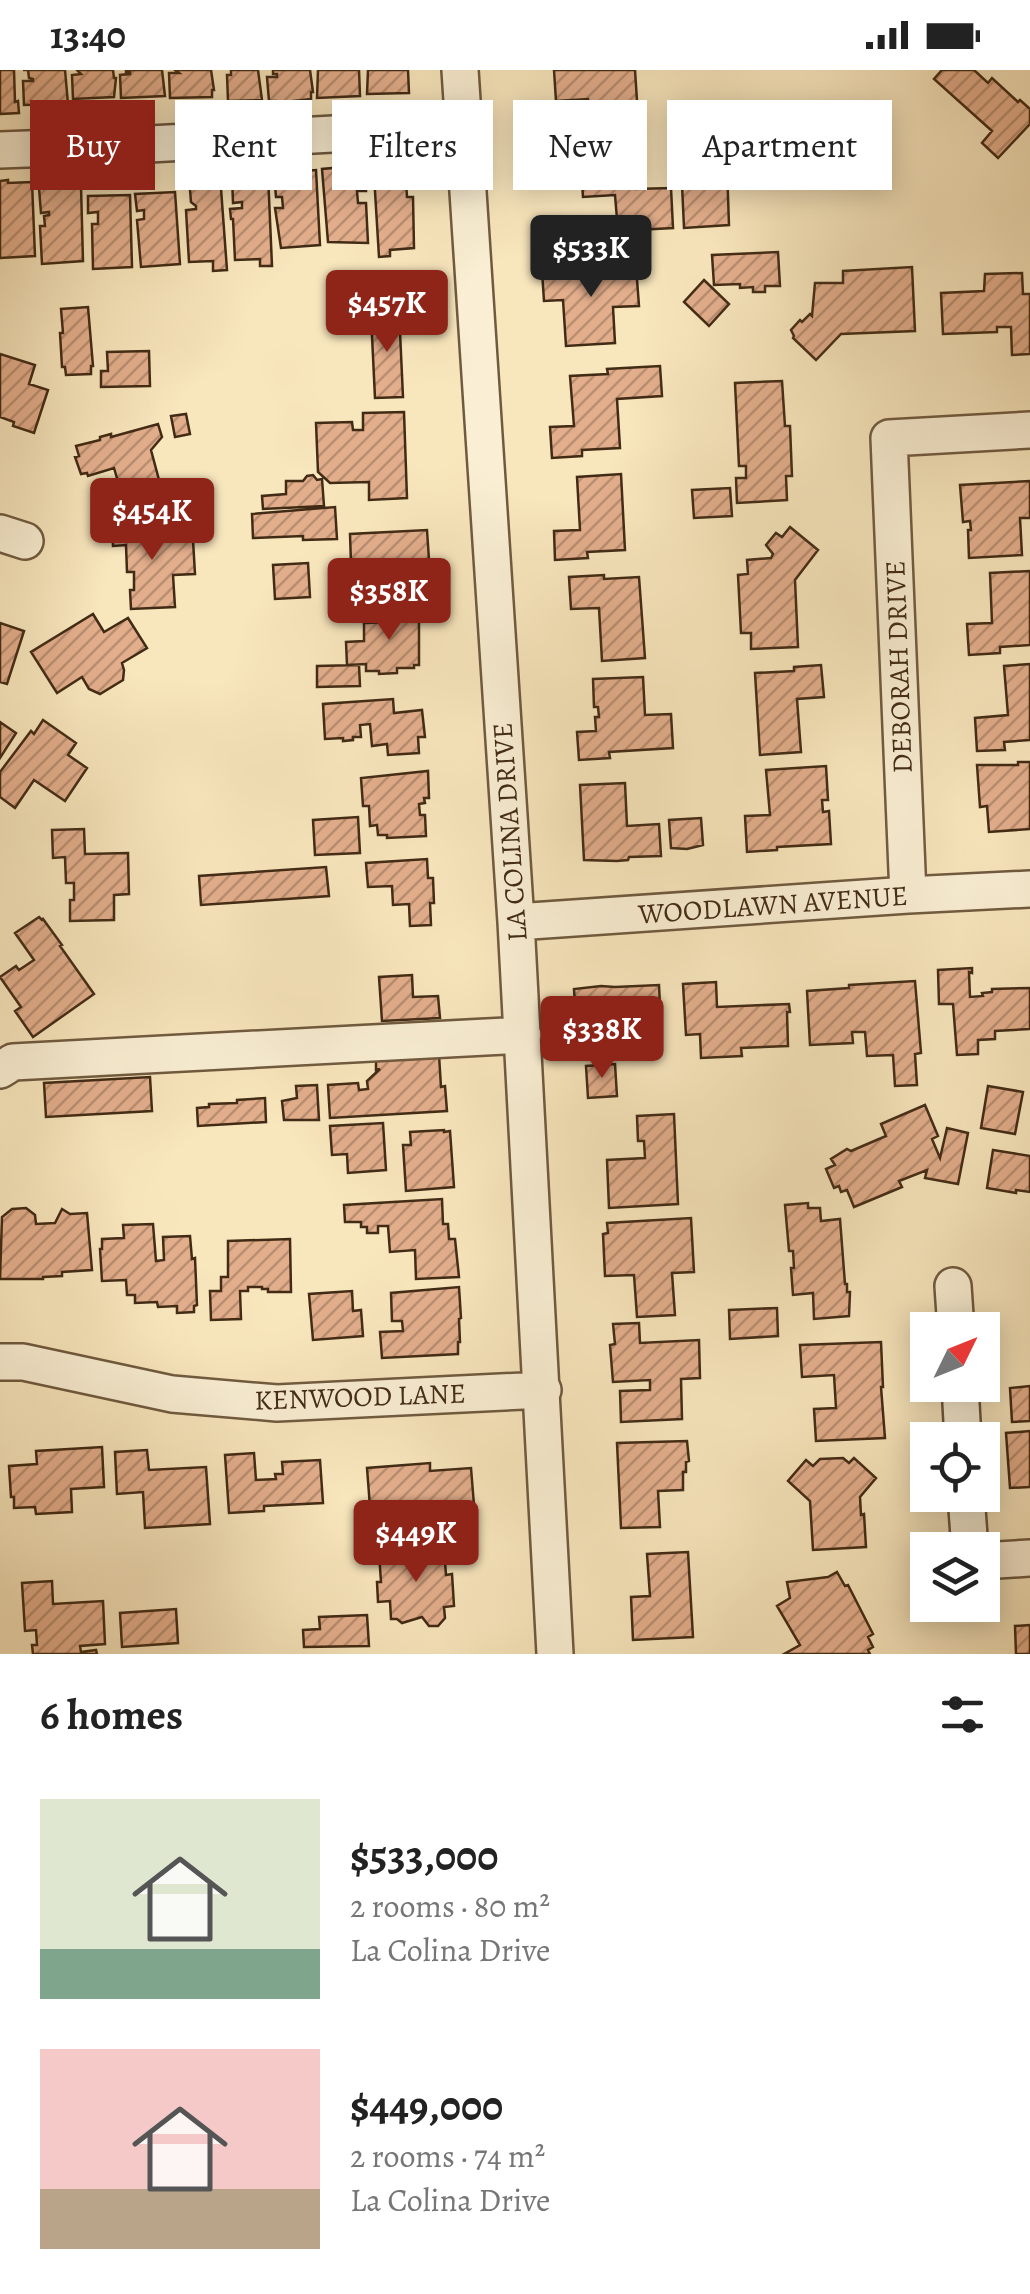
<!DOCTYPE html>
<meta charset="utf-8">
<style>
:root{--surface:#fff;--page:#f6f6f6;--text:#222;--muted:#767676;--accent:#8f2418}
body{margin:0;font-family:Alegreya,serif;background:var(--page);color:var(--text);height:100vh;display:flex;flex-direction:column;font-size:38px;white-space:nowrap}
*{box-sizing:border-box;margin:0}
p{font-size:32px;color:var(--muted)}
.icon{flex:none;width:55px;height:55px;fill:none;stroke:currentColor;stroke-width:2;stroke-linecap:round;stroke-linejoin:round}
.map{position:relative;height:1584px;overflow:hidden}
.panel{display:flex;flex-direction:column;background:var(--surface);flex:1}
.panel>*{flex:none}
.hud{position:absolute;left:30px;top:30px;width:970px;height:90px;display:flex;gap:20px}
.needle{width:65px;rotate:47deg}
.tools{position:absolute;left:910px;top:1242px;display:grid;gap:20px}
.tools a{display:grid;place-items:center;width:90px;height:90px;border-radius:0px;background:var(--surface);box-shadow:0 5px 25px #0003;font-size:50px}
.price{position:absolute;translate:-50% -85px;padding:0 22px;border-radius:10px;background:var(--accent);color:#fff;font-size:32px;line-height:65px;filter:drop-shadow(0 2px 5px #0008)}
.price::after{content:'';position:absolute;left:50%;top:60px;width:30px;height:22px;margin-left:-15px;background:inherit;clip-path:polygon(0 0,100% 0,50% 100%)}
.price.selected{background:#222;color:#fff}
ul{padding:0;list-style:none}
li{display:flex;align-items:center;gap:30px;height:250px;padding:0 40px}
li span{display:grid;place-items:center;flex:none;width:280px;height:200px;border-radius:0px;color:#555}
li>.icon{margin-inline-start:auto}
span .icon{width:120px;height:120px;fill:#fffc;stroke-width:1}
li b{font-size:42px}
h2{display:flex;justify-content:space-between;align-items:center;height:120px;padding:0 40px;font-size:42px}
.tag{padding:0 35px;border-radius:0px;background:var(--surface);box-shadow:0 5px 25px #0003;font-size:35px;line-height:90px}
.tag.selected{background:var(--accent);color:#fff}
.status{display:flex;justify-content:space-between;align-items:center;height:70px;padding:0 50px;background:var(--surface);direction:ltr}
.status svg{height:28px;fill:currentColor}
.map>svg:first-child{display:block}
</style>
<div class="status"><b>13:40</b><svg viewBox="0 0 49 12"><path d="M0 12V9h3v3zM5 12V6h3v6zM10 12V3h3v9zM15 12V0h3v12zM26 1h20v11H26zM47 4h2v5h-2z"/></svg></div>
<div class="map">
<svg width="1030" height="1584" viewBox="0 0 1030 1584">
<defs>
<pattern id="building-hatch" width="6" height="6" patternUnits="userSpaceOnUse" patternTransform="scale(2.5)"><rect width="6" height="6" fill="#e3ae8c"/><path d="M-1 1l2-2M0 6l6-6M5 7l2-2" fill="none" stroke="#ba8e71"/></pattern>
</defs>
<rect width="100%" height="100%" fill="#f8e6bd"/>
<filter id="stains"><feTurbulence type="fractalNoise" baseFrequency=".002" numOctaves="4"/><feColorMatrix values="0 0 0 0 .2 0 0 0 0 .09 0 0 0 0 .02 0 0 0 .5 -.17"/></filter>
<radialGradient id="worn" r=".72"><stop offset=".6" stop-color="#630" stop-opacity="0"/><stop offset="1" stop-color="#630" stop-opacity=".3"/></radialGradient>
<path fill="url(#building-hatch)" stroke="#422b15" stroke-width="2.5" d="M0,0H14L15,32L18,31L19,43L0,44Z
M23,0H65L68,34L24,35L23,11H33V9L29,8L28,0Z
M77,0H113L114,8H116L114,27L73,29L72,5L81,4Z
M126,0H162L165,26L121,28L120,5L130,4V2H126Z
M175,0H211L214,20H212V27L170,28L169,3H179Z
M231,0H258L262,30L228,31L227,5H231Z
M273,0H310L313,22H311V29L276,33V31H269L267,7H277V4H273Z
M318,0H359L360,26L317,28Z
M368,0H408L409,23L367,24Z
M554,0H635L638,46H634L639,94L634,95L635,119L671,118L673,158L618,161L615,125L583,127L581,96H586L585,77H595L591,49H589L588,29L556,31Z
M942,0H974L988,13L992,8L1018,32L1020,30L1030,39V54L998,88L982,73L992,61L934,9Z
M405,94L407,127H413L414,178L390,180V186L379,187L374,105H372L371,95Z
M355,96L365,97L366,121H357L358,133H366L368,173L328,172L322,99Z
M727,97L729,155L684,158L682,114H691L690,98Z
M316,100L320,175L281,178L275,138H283L282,127H276L274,103Z
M268,104L272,196H260V189L235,190L233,149H231L230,139L242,138V132L233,133L232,106Z
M220,105L227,200L213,201V191L189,192L186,140L196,139V136L191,132L189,107Z
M8,110V113L32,112L35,186L0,188V111Z
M81,116L83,191L42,194L40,156H45L44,146L49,145V142L41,143L39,118Z
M175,122L180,194L141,197L137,150L144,149V140L137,141L135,124Z
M130,125L132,197L93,199L92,154H98V142L88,143V126Z
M778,182L780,216H765V222H753V217L740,218V214L714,215L712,185Z
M636,196L639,236L613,237L615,273L566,276L563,230L544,231L542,201Z
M912,197L915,261L841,264L816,290L793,268L794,266L791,260L800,250L802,252L810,244L812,246L815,213H843V201Z
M1022,203L1023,224H1030V284L1012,285L1011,257H997V262L943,264L941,223L984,221L985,204Z
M704,210L729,234L709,256L684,232Z
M88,237L93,296H91V304L66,305L65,297H62L60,263H63L61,239Z
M403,244V262H400L403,327L375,328L371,245Z
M149,281L150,316L101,317V301H108L107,282Z
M0,284L35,295L29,314L48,320L34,363L13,356L14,352L0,347Z
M660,296L662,326L617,329L620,378L582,380V386L552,388L550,357L574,356L570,306L608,304L607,299Z
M782,311L785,356H790L792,406H786L787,430L737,433L736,408H746V396H739L735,313Z
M404,342L407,428L369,430V412L330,413L318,402L316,353L352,352L353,360H363V343Z
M186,344L190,364L175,367L171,346Z
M158,354L162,367L151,380L162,421L119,432L115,416L119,415L114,398L88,406L87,403L81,404L75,387L79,386L76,376L100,370V367L111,364V367Z
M621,404L625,480L587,482L588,488L555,490L554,461L580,460L577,407Z
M313,405L317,410L322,409L324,436L263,439L262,426L286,424V411H303L307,406Z
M1030,411V448H1020L1022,485L969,488L968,460H971L970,451L963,452L960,415Z
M730,418L732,446L694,448L692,420Z
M335,437L337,469L303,470V466L253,468L252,444Z
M143,446L145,472L193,470L195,504L173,505L175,537L131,539L130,520H134V502H127L126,475L113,476L112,448Z
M790,457L818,480L795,510L798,577L751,579V563H741L738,505L748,504L747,490L771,488L773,484L766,475L776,463L782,467Z
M427,460L431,520L352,524L350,464Z
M308,493L310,527L275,529L273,495Z
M1030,501V575L1000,577V583L969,585L967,554L992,553L990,503Z
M604,505V509L639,507L645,588L602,591L599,538L571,539L569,507Z
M390,537H419V595H414V598H397V603L379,604V601H366V594L347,595L346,572L364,571V553L391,552Z
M93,544L104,562L128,548L147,578L122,593L124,600L123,610L100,624L89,619L82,607L57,623L31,582Z
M0,553L24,561L7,614L0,612Z
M1030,594V670L1004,672L1005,680L977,681L975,648L1008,645L1004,596Z
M359,595L360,616L317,617V596Z
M821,595L824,627L797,629L801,682L760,685L755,603L794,601V597Z
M643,607L645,645L671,644L673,678L609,682L610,688L579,690L577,662L596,661L595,647H599L598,637H594L593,609Z
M393,629L394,643L422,640L425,667H418L419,683L388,685L387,674L372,676L370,654L360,655L361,667H353V670L343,671V668L325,669L323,634Z
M43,650L76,673L68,685L87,698L65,731L34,710L15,738L0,727V702L31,661L34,664Z
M0,652L16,663L0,688Z
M1018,692H1030V759L989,762L987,736L980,737L977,695H1018Z
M826,696L828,730H822L823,742L829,741L831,774L777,777V780L747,782L745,746L770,745L766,700Z
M428,701L429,728H424L425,733L419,734L420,745H425L426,766L387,768V765H378L377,755L370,756L369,736H363L361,708Z
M625,713L627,756L659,754L661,786L629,787L628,790L617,791L584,790L580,715Z
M358,747L360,783L315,785L313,750Z
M701,748L703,775L687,779L671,778L669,750Z
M84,759L85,784L128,783L129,824L114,825V850L70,851V830H74V813H66L65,787L53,788L52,760Z
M427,789L428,808H433L434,833H430L431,855L410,856L409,834L393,835L392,816L368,817L366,793Z
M326,797L329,826L201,835L199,806Z
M39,847L42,850L43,849L62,875L60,876L94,924L33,967L15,941L21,937L0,907L16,896L19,900L34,890L15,863Z
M972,898V903L969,902L970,927L983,926L982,923L992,922V919L1030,918V959L995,961V969L978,970V984L957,985L953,934H939L938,900Z
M412,905L413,927L438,926L440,948L382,951L379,907Z
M915,911L921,983L915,984L917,1015L895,1016L893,985L867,986L865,962H852L853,973L810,975L807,921L849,918V915Z
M716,912L717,937L789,934L790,942H787L788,976L741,978L742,986L701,988L700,964L686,965L683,914Z
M659,915L661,957L616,959L617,966L577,968L574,919L601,916L615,917Z
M439,985L441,1017L445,1016L447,1041L330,1048L328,1015L358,1013L359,1020L368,1019L367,1011L380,999L376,1000V989Z
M615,994L617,1026L588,1028L586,996Z
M150,1007L152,1041L46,1047L44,1013Z
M317,1015L319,1050H284L282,1031L297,1028L296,1016Z
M988,1016L1023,1022L1015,1064L981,1058Z
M265,1028L266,1052L198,1056L197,1038L209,1037V1034L237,1033V1030Z
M925,1035L938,1066L932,1069L940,1088L947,1058L968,1063L958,1114L925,1108L927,1100L899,1111L902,1117L854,1137L847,1120L841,1122L839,1116L834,1118L826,1099L835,1095L831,1089L847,1079L851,1081L886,1066L881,1054Z
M674,1044L678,1134L609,1138L607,1090L645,1088L644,1071H638L637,1046Z
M383,1053L386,1100L348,1103L347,1084L332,1085L330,1056Z
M444,1060V1062L450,1061L454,1117L406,1121L403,1075H411L410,1062Z
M993,1080L1030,1086V1122L1016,1120V1123L987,1118Z
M442,1129L443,1154H448L449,1169H455L459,1207L416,1209L415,1180L390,1182L388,1156H378V1163H367V1157H361V1152H345L344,1135Z
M808,1133V1138H820L821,1151L840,1149L845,1214H847V1222H850L849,1246L814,1249L813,1223L793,1225L791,1198H794L793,1181H789L785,1135Z
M26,1138L35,1145L36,1154L55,1153L62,1139L70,1144L87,1143L92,1200L62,1202V1206L43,1207V1209H0L2,1147L12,1139Z
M691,1148L694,1202L672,1203L675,1245L637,1247L634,1205L605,1206L603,1164L608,1163L607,1153Z
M153,1154L156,1191L164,1190L163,1167L190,1166L192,1189L195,1188L197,1235L194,1236V1242L177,1243V1236L158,1237L157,1232L135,1233V1225H127L126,1210L102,1211L100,1179H102V1169L124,1168L123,1155Z
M290,1169L291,1222H268V1219H262V1217H248V1221H240L241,1249L211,1250L210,1221H221V1207H228V1171Z
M459,1217L461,1248L459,1249L460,1272H458V1284L382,1288L380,1262L403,1261L402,1251H392L391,1223Z
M352,1221L353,1241L361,1240L363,1266L313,1270L309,1224Z
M777,1238L778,1266L730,1269L729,1240Z
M639,1253L640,1273L699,1270L700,1308L681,1309L682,1349L621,1352L620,1321L650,1320V1310L613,1312L610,1275L615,1274L613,1254Z
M881,1272L883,1317H881L885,1368L816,1371L814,1339L836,1338L834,1305L802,1307L800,1275Z
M1030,1316V1351L1012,1352L1010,1318Z
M1030,1361V1417L1010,1418L1006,1363Z
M687,1371L689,1391L686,1392V1402H683V1420L658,1421L660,1457L621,1458L617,1373Z
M102,1377L104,1417L71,1419L72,1442L36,1444L35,1437L14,1438V1427H11L9,1396L37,1394L36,1381Z
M147,1380L149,1400L206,1397L210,1454L145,1458L143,1422L117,1424L115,1382Z
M254,1383L256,1410L276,1409L275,1404H283L282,1392L320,1390L323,1433L264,1436V1441L229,1443L225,1385Z
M843,1388L849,1393L854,1388L876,1408L860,1427L861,1445L864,1444L866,1477L813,1480L810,1431L788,1411L806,1390L813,1396L820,1389Z
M430,1393V1401L471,1398L474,1435L435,1438L436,1455L416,1457L415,1447L371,1450L367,1398Z
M411,1477V1480L444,1478L446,1505L452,1504L454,1536L444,1537L445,1548L438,1556H429L422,1547L402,1553L397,1549H391L390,1531L378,1532L377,1512H381L379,1483L393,1481V1478Z
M688,1482L693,1567L633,1570L631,1527L650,1526L647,1484Z
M837,1502L845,1516L848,1515L873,1564L868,1567L873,1577L868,1580L870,1584H784L800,1575L777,1536L790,1528L787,1512L828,1507Z
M52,1511L53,1534L103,1531L105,1574L80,1576L81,1582L96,1580L97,1584H33L32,1575H37L36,1560L25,1561L22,1513Z
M176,1539L178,1573L122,1577L120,1543Z
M367,1545L369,1576L304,1577L303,1560L320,1559L319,1547Z
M1030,1555V1584H1016L1015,1556Z"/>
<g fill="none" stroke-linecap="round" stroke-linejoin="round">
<defs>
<path id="minor" d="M460,0L516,852L555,1584
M0,80L131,75L463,57
M0,463L25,471
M908,825L889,368L1030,360
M516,852L908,825L1030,819
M0,1000L13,992L523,965
M953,1216L956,1260
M0,1292H23L172,1324L277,1333L543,1320
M960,1315L963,1370
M966,1425L970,1480
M982,1491L1030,1488"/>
</defs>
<use href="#minor" stroke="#705a3f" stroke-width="40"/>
<use href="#minor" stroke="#faefd4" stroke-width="35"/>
</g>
<g text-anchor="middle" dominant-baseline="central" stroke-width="8" stroke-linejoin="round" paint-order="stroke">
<g font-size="28" fill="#422b15" stroke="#faefd4">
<text transform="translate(899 597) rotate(-92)">DEBORAH DRIVE</text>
<text transform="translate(510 762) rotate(-94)">LA COLINA DRIVE</text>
<text transform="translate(773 835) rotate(-4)">WOODLAWN AVENUE</text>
<text transform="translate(360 1327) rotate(-2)">KENWOOD LANE</text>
</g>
</g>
<rect width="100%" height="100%" filter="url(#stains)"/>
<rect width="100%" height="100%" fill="url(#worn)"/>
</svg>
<div class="tools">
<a><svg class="needle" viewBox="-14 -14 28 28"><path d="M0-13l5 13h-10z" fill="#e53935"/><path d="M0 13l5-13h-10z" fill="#767676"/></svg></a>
<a><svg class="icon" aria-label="locate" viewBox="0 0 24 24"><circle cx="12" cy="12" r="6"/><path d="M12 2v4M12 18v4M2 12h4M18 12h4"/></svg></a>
<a><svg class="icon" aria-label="layers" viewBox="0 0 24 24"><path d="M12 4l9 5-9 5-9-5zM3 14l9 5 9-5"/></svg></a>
</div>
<b class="price selected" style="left:591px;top:230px">$533K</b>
<b class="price" style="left:387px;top:285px">$457K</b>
<b class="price" style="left:152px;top:493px">$454K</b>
<b class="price" style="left:389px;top:573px">$358K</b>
<b class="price" style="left:602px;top:1011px">$338K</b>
<b class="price" style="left:416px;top:1515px">$449K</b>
<div class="hud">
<a class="tag selected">Buy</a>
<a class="tag">Rent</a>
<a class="tag">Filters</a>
<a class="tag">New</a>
<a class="tag">Apartment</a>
</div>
</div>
<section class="panel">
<h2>6 homes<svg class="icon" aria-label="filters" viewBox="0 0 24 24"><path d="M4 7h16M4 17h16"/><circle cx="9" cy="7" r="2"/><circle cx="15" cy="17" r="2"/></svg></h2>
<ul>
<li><span style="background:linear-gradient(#dfe7d0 75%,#7fa58c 0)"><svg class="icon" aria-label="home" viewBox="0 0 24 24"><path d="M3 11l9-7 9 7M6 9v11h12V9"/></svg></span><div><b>$533,000</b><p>2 rooms · 80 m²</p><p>La Colina Drive</p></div></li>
<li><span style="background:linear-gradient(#f6c9c9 70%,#b9a48a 0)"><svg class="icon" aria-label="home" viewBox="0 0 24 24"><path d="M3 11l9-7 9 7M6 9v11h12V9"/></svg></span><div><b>$449,000</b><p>2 rooms · 74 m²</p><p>La Colina Drive</p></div></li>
</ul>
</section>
